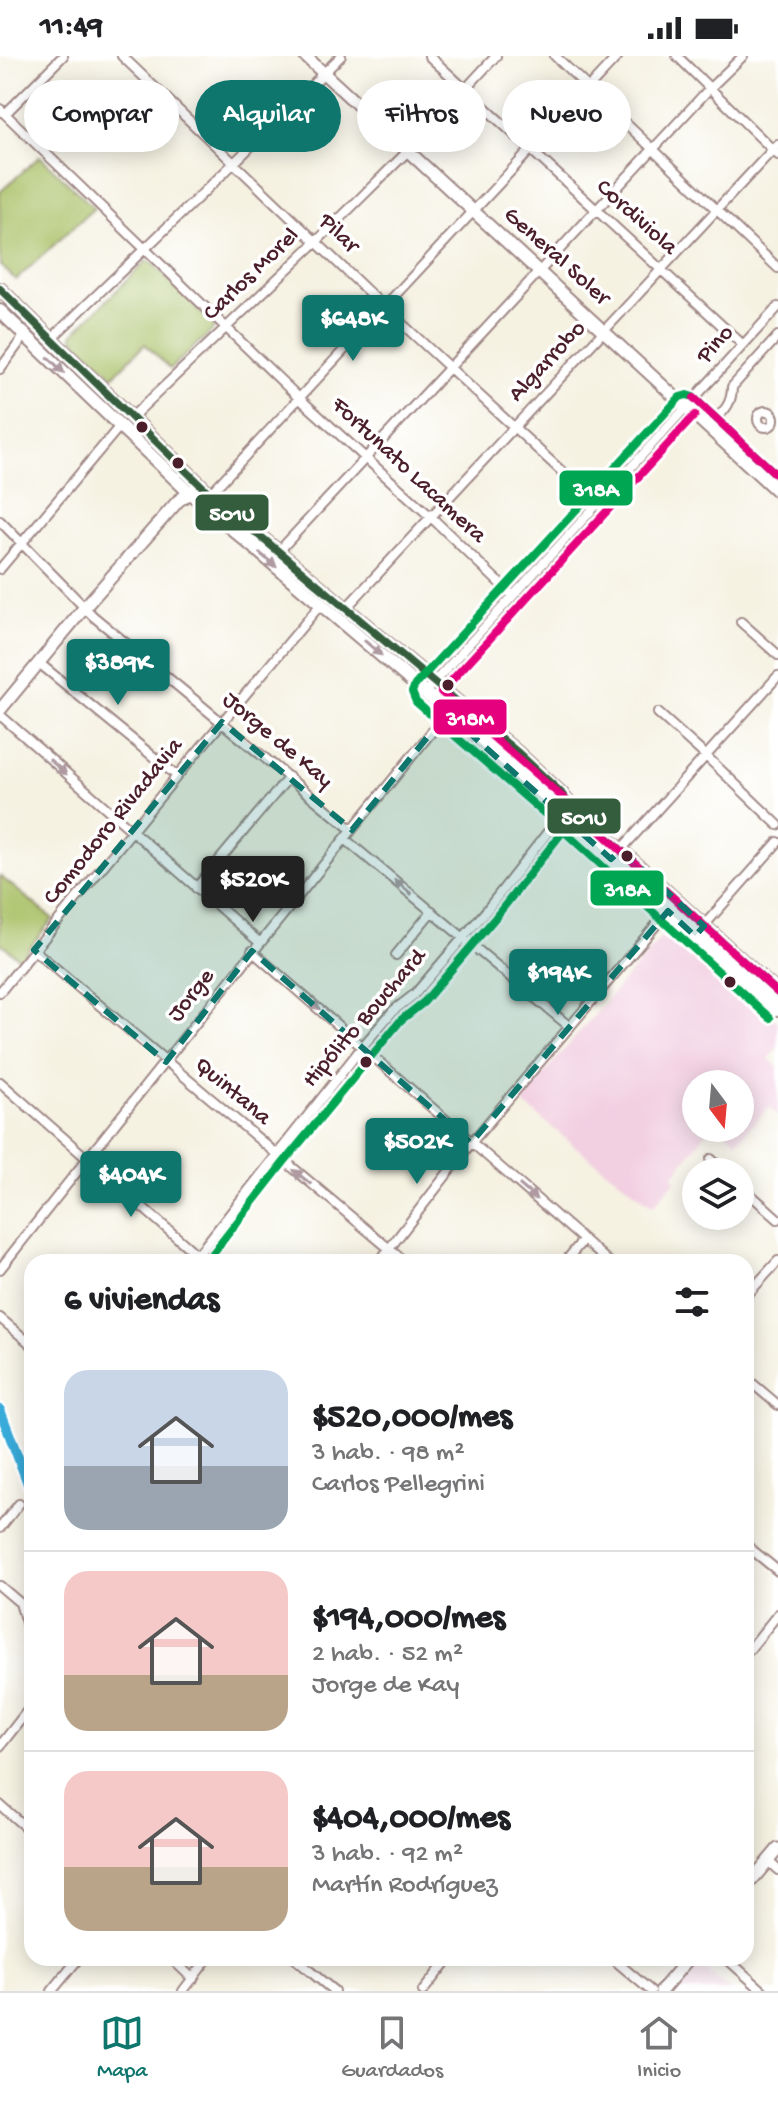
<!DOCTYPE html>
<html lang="es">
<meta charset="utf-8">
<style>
:root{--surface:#fff;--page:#f2f2f2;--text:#202124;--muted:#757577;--line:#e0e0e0;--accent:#0f766e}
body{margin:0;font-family:"Gochi Hand",sans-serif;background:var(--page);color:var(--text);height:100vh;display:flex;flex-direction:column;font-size:30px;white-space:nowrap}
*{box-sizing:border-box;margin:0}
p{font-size:26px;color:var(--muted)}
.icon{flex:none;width:44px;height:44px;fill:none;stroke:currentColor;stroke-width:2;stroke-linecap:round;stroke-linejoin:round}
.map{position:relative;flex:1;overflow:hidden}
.side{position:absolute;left:24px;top:1198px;width:730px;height:712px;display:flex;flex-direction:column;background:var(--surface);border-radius:24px;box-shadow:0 4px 20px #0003}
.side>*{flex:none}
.guide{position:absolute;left:24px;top:24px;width:730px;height:72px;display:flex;gap:16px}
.needle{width:52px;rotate:164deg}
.fabs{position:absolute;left:682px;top:1014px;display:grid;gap:16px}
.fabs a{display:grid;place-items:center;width:72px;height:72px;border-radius:50%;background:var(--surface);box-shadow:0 4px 20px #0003;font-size:40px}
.price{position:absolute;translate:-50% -68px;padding:0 18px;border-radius:8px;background:var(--accent);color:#fff;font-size:26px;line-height:52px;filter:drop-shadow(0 2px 4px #0008)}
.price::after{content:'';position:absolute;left:50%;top:48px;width:24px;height:18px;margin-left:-12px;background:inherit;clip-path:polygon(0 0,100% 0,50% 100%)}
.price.active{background:#222;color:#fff}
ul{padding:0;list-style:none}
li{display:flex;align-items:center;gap:24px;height:200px;padding:0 40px}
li+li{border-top:2px solid var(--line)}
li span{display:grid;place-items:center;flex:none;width:224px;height:160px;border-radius:24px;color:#555}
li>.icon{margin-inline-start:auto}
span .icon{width:96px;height:96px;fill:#fffc;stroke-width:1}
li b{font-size:34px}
h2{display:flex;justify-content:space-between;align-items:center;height:96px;padding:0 40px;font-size:34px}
.chip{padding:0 28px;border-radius:36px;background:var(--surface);box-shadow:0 4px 20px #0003;font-size:28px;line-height:72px}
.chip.active{background:var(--accent);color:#fff}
.status{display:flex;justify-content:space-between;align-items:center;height:56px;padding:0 40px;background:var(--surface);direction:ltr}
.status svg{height:22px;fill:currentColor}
.tab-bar{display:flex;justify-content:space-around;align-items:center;height:112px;border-top:2px solid var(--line);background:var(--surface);font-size:22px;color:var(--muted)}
.tab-bar a{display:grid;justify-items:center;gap:4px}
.tab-bar .active{color:var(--accent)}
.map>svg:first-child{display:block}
</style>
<div class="status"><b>11:49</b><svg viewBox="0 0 49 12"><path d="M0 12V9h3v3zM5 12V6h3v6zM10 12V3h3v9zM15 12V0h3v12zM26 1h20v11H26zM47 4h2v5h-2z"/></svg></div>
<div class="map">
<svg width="778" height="1935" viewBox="0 0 778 1935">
<rect width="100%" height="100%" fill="#fff"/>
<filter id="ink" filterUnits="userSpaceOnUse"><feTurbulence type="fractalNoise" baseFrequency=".0125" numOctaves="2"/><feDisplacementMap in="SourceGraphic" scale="16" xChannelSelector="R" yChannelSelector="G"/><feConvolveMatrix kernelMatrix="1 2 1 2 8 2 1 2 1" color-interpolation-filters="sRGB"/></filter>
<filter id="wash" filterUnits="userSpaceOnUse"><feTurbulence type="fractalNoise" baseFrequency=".006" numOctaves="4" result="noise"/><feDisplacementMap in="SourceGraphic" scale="32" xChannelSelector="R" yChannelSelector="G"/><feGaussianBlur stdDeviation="1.8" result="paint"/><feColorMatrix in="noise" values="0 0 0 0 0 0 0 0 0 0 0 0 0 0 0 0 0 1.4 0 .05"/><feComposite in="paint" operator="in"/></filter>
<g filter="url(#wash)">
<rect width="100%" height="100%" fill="#f5f2e2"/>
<path fill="#f2cfe1" d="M670,871L778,966V991L769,1003L778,1011V1059L769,1051L737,1085L721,1072H740V1028H696V1072H710L673,1120L676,1124L653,1150L572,1088L520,1045Z
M696,1905L730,1935H671Z"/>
<path fill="#a8c065" stroke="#797048" stroke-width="2" d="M40,100L94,152L16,224L0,209V136Z
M146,205L151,206L213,269L214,273L170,313L145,288L113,320L73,282V278Z
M0,820L53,863L20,903L0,886Z"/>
</g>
<g filter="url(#ink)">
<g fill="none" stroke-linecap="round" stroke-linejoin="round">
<defs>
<path id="street" d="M122,0L384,251L598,449
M429,0L743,289
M555,0L778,212
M677,0L778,99
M0,53L299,342L431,461L513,540
M5,58L63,0
M51,283L234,107L341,0
M0,313L25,279
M758 363a8 8 0 1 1 16 0a8 8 0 1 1-16 0Z
M132,361L317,185L407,96L496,0
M708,371C721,357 732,351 732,331L778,280
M207,441L618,0
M0,465L93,560L352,774
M279,495L709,33L743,0
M0,513L119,371
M347,551L778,88
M741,566L778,599
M39,607L177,720
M424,637L778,251
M658,657L706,700L778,769
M0,659L259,886
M345,783L570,971
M618,797L778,620
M196,832L289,721
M701,873L778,786
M34,894L405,1206
M252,895L609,1206
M396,899L432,855
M0,936L177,720L321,548
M0,1026L205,1206
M711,1103L726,1116
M740,1129L778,1163
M192,1206L363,990L393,955L415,938L486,855L565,754
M379,1206L471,1087L668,855
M565,1206L583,1184
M0,1213C147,1026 297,841 447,657
M746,1240L778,1205
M0,1262L32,1289
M746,1322L778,1349
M0,1472L19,1448
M746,1489L778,1515
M0,1530L20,1547L32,1586
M746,1598L778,1558
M0,1690L32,1649
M0,1749L32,1777
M768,1805L778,1814
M171,1902L193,1923
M294,1902L334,1935
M612,1902L651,1935
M726,1902L763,1935
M52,1935L79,1902
M183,1935L208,1902
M423,1935L449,1902"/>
<path id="secondary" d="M305,0L778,436
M0,654L84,552L178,445L200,429
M746,1831L778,1793
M661,1935L689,1902"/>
<path id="primary" d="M0,233L210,438L517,696L561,737L566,744L778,937
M0,255L189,436L477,681L778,953"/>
</defs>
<use href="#street" stroke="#a08886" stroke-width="12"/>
<use href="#secondary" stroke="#a08886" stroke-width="15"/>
<use href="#primary" stroke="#a08886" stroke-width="16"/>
<use href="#street" stroke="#fff" stroke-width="8"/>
<use href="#secondary" stroke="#fff" stroke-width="11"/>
<use href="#primary" stroke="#fff" stroke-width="12"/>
<defs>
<path id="bus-1" d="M0,233L210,438L517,696L561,737L566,744L778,937"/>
<path id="bus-2" d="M770,962L545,758L416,646L412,636L415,629L680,341L687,339L693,341L778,420
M213,1197L284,1106L401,964L424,946L495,862L571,765"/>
<path id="bus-3" d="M694,342L778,420
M695,359L441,636L561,740L778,937"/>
</defs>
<use href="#bus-1" stroke="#fff" stroke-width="14"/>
<use href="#bus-2" stroke="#fff" stroke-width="14"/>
<use href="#bus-3" stroke="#fff" stroke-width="14"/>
<use href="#bus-1" stroke="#345d3d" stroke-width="8"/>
<use href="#bus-2" stroke="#00a651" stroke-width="8"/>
<use href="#bus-3" stroke="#e5007d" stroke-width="8"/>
<defs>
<path id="rail-1" d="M0,1354L32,1438"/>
</defs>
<use href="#rail-1" stroke="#fff" stroke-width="16"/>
<use href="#rail-1" stroke="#39abda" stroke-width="10"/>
</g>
<defs><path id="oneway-solid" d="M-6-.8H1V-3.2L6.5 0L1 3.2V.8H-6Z" transform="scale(2)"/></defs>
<g fill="#ae9aa0">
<use href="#oneway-solid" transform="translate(56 309) rotate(44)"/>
<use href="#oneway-solid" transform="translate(268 504) rotate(40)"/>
<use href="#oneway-solid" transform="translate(373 592) rotate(41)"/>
<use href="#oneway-solid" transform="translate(58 711) rotate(41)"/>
<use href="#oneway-solid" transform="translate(403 831) rotate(-140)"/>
<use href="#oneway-solid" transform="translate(311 946) rotate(40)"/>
<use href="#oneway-solid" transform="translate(302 1121) rotate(-141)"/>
<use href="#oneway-solid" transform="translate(528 1136) rotate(41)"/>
</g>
</g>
<path fill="#0f766e" fill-opacity="0.2" stroke="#0f766e" stroke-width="6" stroke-dasharray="16 10" stroke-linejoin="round" d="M447,657L611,803L621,794L704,870L695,880L668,855L471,1087L252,895L166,1006L34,894L222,666L352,774Z"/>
<g fill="#4a1f2b" stroke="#fff" stroke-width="3">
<circle cx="142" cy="371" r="7"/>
<circle cx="178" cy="407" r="7"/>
<circle cx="448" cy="629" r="7"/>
<circle cx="627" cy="800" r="7"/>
<circle cx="730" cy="926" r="7"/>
<circle cx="366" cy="1006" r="7"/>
</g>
<g text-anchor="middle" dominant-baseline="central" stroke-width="7" stroke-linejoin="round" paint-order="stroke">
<g font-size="24" fill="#4a1f2b" stroke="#fff">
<text transform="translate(636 162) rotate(42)">Cordiviola</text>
<text transform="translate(338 178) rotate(44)">Pilar</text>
<text transform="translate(556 201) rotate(42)">General Soler</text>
<text transform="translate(252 219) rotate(-44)">Carlos Morel</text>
<text transform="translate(716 289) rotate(-48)">Pino</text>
<text transform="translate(548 306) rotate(-47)">Algarrobo</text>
<text transform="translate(408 415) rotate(43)">Fortunato Lacamera</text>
<text transform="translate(277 685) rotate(40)">Jorge de Kay</text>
<text transform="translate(114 766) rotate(-51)">Comodoro Rivadavia</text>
<text transform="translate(192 940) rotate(-52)">Jorge</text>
<text transform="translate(365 963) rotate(-49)">Hipólito Bouchard</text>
<text transform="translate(232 1036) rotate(40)">Quintana</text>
</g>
</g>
<g stroke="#fff" stroke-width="3">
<rect x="558" y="413" width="76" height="38" rx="8" fill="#00a651"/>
<rect x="194" y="437" width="76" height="39" rx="8" fill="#345d3d"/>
<rect x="432" y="642" width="76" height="38" rx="8" fill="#e5007d"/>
<rect x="546" y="741" width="76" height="38" rx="8" fill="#345d3d"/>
<rect x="589" y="813" width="76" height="38" rx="8" fill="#00a651"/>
</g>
<g font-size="22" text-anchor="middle" font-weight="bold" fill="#fff">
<text x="596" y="440">318A</text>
<text x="232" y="464">501U</text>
<text x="470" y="669">318M</text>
<text x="584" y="768">501U</text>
<text x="627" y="840">318A</text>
</g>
</svg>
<div class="fabs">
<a><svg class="needle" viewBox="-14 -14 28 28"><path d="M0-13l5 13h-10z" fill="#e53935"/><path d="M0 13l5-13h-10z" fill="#757577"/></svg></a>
<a><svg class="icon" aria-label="layers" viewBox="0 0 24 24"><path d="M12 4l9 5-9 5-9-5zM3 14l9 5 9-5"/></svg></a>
</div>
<b class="price" style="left:353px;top:307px">$648K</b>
<b class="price" style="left:118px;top:651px">$389K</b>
<b class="price active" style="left:253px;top:868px">$520K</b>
<b class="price" style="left:558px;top:961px">$194K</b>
<b class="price" style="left:417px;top:1130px">$502K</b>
<b class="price" style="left:131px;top:1163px">$404K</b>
<div class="guide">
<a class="chip">Comprar</a>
<a class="chip active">Alquilar</a>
<a class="chip">Filtros</a>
<a class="chip">Nuevo</a>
</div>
<section class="side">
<h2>6 viviendas<svg class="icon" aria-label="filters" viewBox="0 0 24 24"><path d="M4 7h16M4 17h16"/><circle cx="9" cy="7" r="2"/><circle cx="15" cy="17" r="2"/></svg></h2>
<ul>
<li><span style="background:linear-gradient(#c9d6e8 60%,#9aa5b1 0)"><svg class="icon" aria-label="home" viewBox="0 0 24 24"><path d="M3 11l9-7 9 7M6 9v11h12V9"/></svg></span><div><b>$520,000/mes</b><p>3 hab. · 98 m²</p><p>Carlos Pellegrini</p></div></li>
<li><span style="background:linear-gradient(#f6c9c9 65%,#b9a48a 0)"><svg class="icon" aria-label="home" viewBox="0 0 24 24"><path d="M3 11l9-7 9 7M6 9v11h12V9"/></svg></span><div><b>$194,000/mes</b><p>2 hab. · 52 m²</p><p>Jorge de Kay</p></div></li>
<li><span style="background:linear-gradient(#f6c9c9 60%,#b9a48a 0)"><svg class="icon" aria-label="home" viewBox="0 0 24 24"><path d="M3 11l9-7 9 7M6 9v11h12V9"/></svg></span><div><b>$404,000/mes</b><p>3 hab. · 92 m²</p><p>Martín Rodríguez</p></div></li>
</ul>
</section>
</div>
<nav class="tab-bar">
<a class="active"><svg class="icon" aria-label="map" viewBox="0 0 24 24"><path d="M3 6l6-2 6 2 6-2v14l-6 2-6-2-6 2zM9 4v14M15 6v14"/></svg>Mapa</a>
<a><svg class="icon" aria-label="saved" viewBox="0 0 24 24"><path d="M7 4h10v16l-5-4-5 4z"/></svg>Guardados</a>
<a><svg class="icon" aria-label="home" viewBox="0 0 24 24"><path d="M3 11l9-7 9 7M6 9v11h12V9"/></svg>Inicio</a>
</nav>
